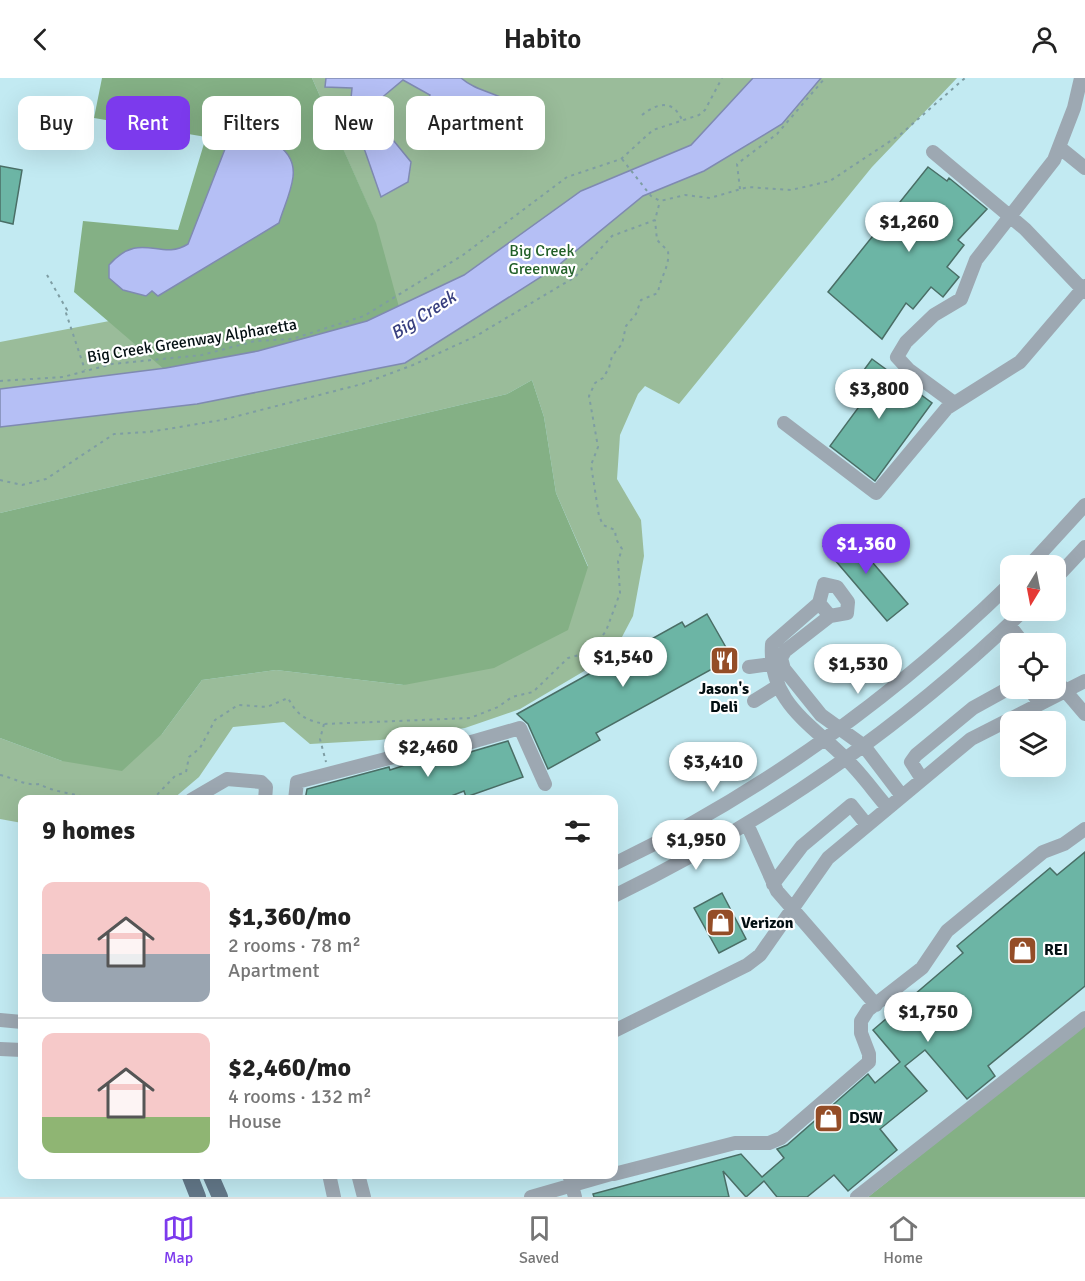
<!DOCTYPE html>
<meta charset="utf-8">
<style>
:root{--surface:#fff;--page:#f6f6f6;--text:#222;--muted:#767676;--line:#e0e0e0;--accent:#7c3aed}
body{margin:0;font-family:Signika,sans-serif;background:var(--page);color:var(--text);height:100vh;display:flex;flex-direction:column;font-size:22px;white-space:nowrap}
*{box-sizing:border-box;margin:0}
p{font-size:20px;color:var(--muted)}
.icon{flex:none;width:33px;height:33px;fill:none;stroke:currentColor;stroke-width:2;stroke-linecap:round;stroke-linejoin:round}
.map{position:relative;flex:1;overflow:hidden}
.details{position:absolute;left:18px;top:717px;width:600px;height:384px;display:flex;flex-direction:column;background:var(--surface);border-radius:12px;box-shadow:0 6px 24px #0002}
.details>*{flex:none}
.hud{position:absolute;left:18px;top:18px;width:600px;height:54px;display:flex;gap:12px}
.needle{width:39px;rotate:190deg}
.controls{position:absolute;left:1000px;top:477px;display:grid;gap:12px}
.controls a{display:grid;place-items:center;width:66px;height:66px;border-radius:12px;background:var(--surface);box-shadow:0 6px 24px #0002;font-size:30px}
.price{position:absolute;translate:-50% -51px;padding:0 14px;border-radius:21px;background:#fff;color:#222;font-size:20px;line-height:39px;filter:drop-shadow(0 2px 3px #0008)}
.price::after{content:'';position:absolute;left:50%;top:36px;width:18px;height:14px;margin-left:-9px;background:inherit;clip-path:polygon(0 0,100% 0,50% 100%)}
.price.on{background:var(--accent);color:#fff}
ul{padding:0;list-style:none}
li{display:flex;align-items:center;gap:18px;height:150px;padding:0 24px}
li+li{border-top:2px solid var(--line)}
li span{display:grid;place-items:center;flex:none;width:168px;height:120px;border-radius:12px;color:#555}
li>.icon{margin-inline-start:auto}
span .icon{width:72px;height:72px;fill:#fffc;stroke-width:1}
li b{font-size:26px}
h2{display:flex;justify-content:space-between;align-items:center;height:72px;padding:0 24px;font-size:26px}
.tag{padding:0 21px;border-radius:12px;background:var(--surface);box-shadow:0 6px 24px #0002;font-size:21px;line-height:54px}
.tag.on{background:var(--accent);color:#fff}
header{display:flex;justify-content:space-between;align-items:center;height:78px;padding:0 24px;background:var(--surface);font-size:27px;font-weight:600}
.menu{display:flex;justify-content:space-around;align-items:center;height:84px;border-top:2px solid var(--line);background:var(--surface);font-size:16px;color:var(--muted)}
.menu a{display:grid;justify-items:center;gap:3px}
.menu .on{color:var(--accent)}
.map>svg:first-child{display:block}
</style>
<header><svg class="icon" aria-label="back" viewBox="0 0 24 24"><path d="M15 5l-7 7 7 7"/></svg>Habito<svg class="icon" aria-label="person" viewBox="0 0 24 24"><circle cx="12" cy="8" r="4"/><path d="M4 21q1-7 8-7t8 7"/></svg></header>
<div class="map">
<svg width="1085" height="1119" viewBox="0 0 1085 1119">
<rect width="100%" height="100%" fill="#c2eaf2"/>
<path fill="#9abc9a" d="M312,0H326V9L352,10L349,41L365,73L382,119L408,104L411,84L380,46L379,22L403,2L431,17L458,53L488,54L513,26C495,14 477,14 461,0H957L872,89L679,326L645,308L638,316L620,357L617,401L641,442L644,478L633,538L613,576L520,631L465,650L380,662L310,666L284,644L233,649L199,699L173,721L22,722V745L0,741V660L62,683L162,656L202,602L276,592L404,607L588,488L556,415L544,339L532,302L507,316L0,435V264L151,235L372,137Z"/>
<path fill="#84b085" d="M102,0H312L376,145L402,240L179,304L74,214L83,143L178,152L206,59L94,40Z
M532,302L544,339L556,415L588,489L568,552L494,590L404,607L276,592L202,602L162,656L122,693L62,683L0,660V435L507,316Z
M1085,946V1119H868Z"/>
<path fill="#b5bff5" stroke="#7f8ab1" stroke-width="1.5" d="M326,0H461C477,14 496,14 513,26L488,54L458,53L422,31L430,17L403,2L379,22L380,46L411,84L408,104L381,119L365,73L349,41L352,10L325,9Z
M753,0H821L782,46L704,93L643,118L555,190L405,285L197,326L0,349V311L166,290L258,273L367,243L464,197L581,113L691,67Z
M232,53C258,54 297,67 293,99C291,115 283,131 279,145L158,218L152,213L146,218L123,212L109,200V187C141,151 160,184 188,166Z"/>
<path fill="#6cb5a5" stroke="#4a6e66" stroke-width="1.5" d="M0,88L22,92L13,146L0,143Z
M928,89L947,103L949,100L987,131L958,162L964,167L947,189L959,199L943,219L931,209L913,231L906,225L882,261L828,214Z
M872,281L932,325L875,403L830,368L864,322L850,311Z
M844,451L908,526L887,543L823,468Z
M707,536L732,580L596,655L600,662L548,691L528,646L517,636L682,544L685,549Z
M508,663L523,699L466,719L464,713L441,722H305L307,711L389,689L390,692L433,678L436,684Z
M1085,774V908L988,988L995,998L967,1021L925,972L905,988L927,1013L880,1051L897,1072L848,1113L834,1097L807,1119H777L764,1103L746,1119L723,1093L729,1119H594L593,1116L741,1076L762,1099L784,1080L777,1071L787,1067L868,996L875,1005L900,984L873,952L963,875L957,868L1050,790L1057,797Z
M722,815L746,861L719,875L694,830Z"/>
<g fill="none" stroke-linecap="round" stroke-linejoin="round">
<path stroke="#7e9da3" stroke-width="2" stroke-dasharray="3 4.5" stroke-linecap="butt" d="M642,37C657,25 673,21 682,42
M622,81L651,118L660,123L685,117L710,120L748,109L791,112L830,103L901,56L965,0
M740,111L737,86L777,56L825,0
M47,197L67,232H65L85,292
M0,303L63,299L112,286L202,277L255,263L292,261L364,238L463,177L567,99L621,81L653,52L699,37L705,32L722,0
M0,402L22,407L46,401L114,356L149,354L222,342L362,306L413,287L476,258L575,199L612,158L655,142L660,123
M324,646L320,661L326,684
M0,697C15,700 24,708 40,706C54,715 76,715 93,722
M152,722L175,698L186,694L189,679L200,670L215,642L238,627L267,629L288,620C297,637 305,642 324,646L470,640L498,629L512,619L533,614L568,580L590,574L606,553L620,515L618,483L622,471L616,461L615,452L603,447L599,438L591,387L598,369L589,318L595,305L603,300L609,290L612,278L622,266L626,248L636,236L641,222L658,215C660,199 670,189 668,173L657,162L655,142"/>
<path stroke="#9da8b2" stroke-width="14" d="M1059,69L1085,90
M933,74L1025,151L1085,214
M954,325L909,292L897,279L906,264L934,237L961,221L976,182L1054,82L1074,30L1081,0
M784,345L876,415L947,330L1020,284L1085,208
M1029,488L1085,427
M1056,500L1085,469
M819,525L824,506L837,509L848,524L847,535L830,538
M1009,547L1024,566
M749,589L771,586L784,591L821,637L864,668L902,718
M784,591L781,580L785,573L830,538L819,525L772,566C768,624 810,645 846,681C861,695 874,714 888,730
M1056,602L1085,636
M1028,610L1040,625
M754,623L778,608
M922,701L911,684L916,677L973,630L1011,609
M191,722L227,701L261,704L266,709L265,722
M295,722L297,704L432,669H454L520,650L545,706
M747,746L777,813L876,927
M614,786C761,715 894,619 1011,505
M773,806L802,768L851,727L867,747
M614,818C764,745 903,649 1024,532
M0,942L22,944
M614,953L747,887L760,877L828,780L971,661L1085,603
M0,971L22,972
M329,1096L334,1119
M358,1096L364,1119
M569,1096L575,1119
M614,1096L735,1065H769L781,1060L869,984V976L861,955V943L868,932L922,890L947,853L1043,774L1064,766L1085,751
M531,1119L611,1096
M857,1119L1085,940"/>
<path stroke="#637889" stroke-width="16" d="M189,1096L198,1119
M210,1096L220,1119"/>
</g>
<defs>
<symbol id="restaurant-square" viewBox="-11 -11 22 22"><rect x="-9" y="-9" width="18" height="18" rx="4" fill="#944d27" stroke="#fff"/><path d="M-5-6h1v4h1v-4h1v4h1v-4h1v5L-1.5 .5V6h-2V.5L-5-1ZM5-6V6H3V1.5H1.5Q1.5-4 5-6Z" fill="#fff"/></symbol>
<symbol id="shop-square" viewBox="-11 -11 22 22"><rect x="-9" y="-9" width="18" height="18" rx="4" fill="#944d27" stroke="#fff"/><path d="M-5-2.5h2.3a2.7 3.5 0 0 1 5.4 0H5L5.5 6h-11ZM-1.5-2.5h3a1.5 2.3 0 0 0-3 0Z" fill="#fff"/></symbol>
</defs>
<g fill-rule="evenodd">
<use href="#restaurant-square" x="708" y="566" width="33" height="33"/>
<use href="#shop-square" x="704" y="828" width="33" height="33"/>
<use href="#shop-square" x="1006" y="856" width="33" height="33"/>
<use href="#shop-square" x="812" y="1024" width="33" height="33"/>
</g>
<g text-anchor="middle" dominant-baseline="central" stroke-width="4.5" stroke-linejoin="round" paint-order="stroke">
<g font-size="16" fill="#215f28" stroke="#fff">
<text x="542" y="173">Big Creek<tspan x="542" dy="18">Greenway</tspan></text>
</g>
<g font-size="16" fill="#020e11" stroke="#fff">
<text transform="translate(192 263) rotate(-9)">Big Creek Greenway Alpharetta</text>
</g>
<g font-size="16" font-weight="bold" fill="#020e11" stroke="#fff" text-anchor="start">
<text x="724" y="611" text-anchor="middle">Jason's<tspan x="724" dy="18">Deli</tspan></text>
<text x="741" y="845">Verizon</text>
<text x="1044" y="872">REI</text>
<text x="849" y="1040">DSW</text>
</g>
<g font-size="18" font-style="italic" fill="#394080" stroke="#fff">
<text transform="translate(423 237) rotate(-33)">Big Creek</text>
</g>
</g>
</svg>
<div class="controls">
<a><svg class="needle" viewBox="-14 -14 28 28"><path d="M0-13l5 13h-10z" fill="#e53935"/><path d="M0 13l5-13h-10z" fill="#767676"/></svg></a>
<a><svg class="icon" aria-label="locate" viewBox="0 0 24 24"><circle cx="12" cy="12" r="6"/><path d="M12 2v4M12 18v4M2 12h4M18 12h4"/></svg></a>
<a><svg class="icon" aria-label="layers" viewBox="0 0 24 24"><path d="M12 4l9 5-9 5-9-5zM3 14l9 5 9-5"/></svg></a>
</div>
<b class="price" style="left:909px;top:175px">$1,260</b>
<b class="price" style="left:879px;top:342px">$3,800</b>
<b class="price on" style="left:866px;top:497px">$1,360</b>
<b class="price" style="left:623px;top:610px">$1,540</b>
<b class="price" style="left:858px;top:617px">$1,530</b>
<b class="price" style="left:428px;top:700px">$2,460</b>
<b class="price" style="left:713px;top:715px">$3,410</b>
<b class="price" style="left:696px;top:793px">$1,950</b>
<b class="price" style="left:928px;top:965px">$1,750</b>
<div class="hud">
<a class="tag">Buy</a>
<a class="tag on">Rent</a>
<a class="tag">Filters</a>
<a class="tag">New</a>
<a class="tag">Apartment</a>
</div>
<section class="details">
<h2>9 homes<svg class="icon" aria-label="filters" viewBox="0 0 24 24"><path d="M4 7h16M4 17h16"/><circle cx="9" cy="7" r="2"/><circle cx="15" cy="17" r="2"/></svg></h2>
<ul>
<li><span style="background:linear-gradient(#f6c9c9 60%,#9aa5b1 0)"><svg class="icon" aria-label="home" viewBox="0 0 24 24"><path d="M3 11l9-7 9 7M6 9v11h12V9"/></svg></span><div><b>$1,360/mo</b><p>2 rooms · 78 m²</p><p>Apartment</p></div></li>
<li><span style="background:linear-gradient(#f6c9c9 70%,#8fb573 0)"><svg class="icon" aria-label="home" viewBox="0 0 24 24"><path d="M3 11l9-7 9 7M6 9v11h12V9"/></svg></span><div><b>$2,460/mo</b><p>4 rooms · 132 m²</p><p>House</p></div></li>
</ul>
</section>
</div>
<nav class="menu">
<a class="on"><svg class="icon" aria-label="map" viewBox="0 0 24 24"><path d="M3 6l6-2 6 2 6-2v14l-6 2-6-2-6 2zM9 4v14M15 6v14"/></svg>Map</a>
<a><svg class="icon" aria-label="saved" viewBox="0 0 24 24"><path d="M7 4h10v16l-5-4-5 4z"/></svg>Saved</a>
<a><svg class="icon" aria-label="home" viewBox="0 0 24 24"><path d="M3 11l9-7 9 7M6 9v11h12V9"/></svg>Home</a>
</nav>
